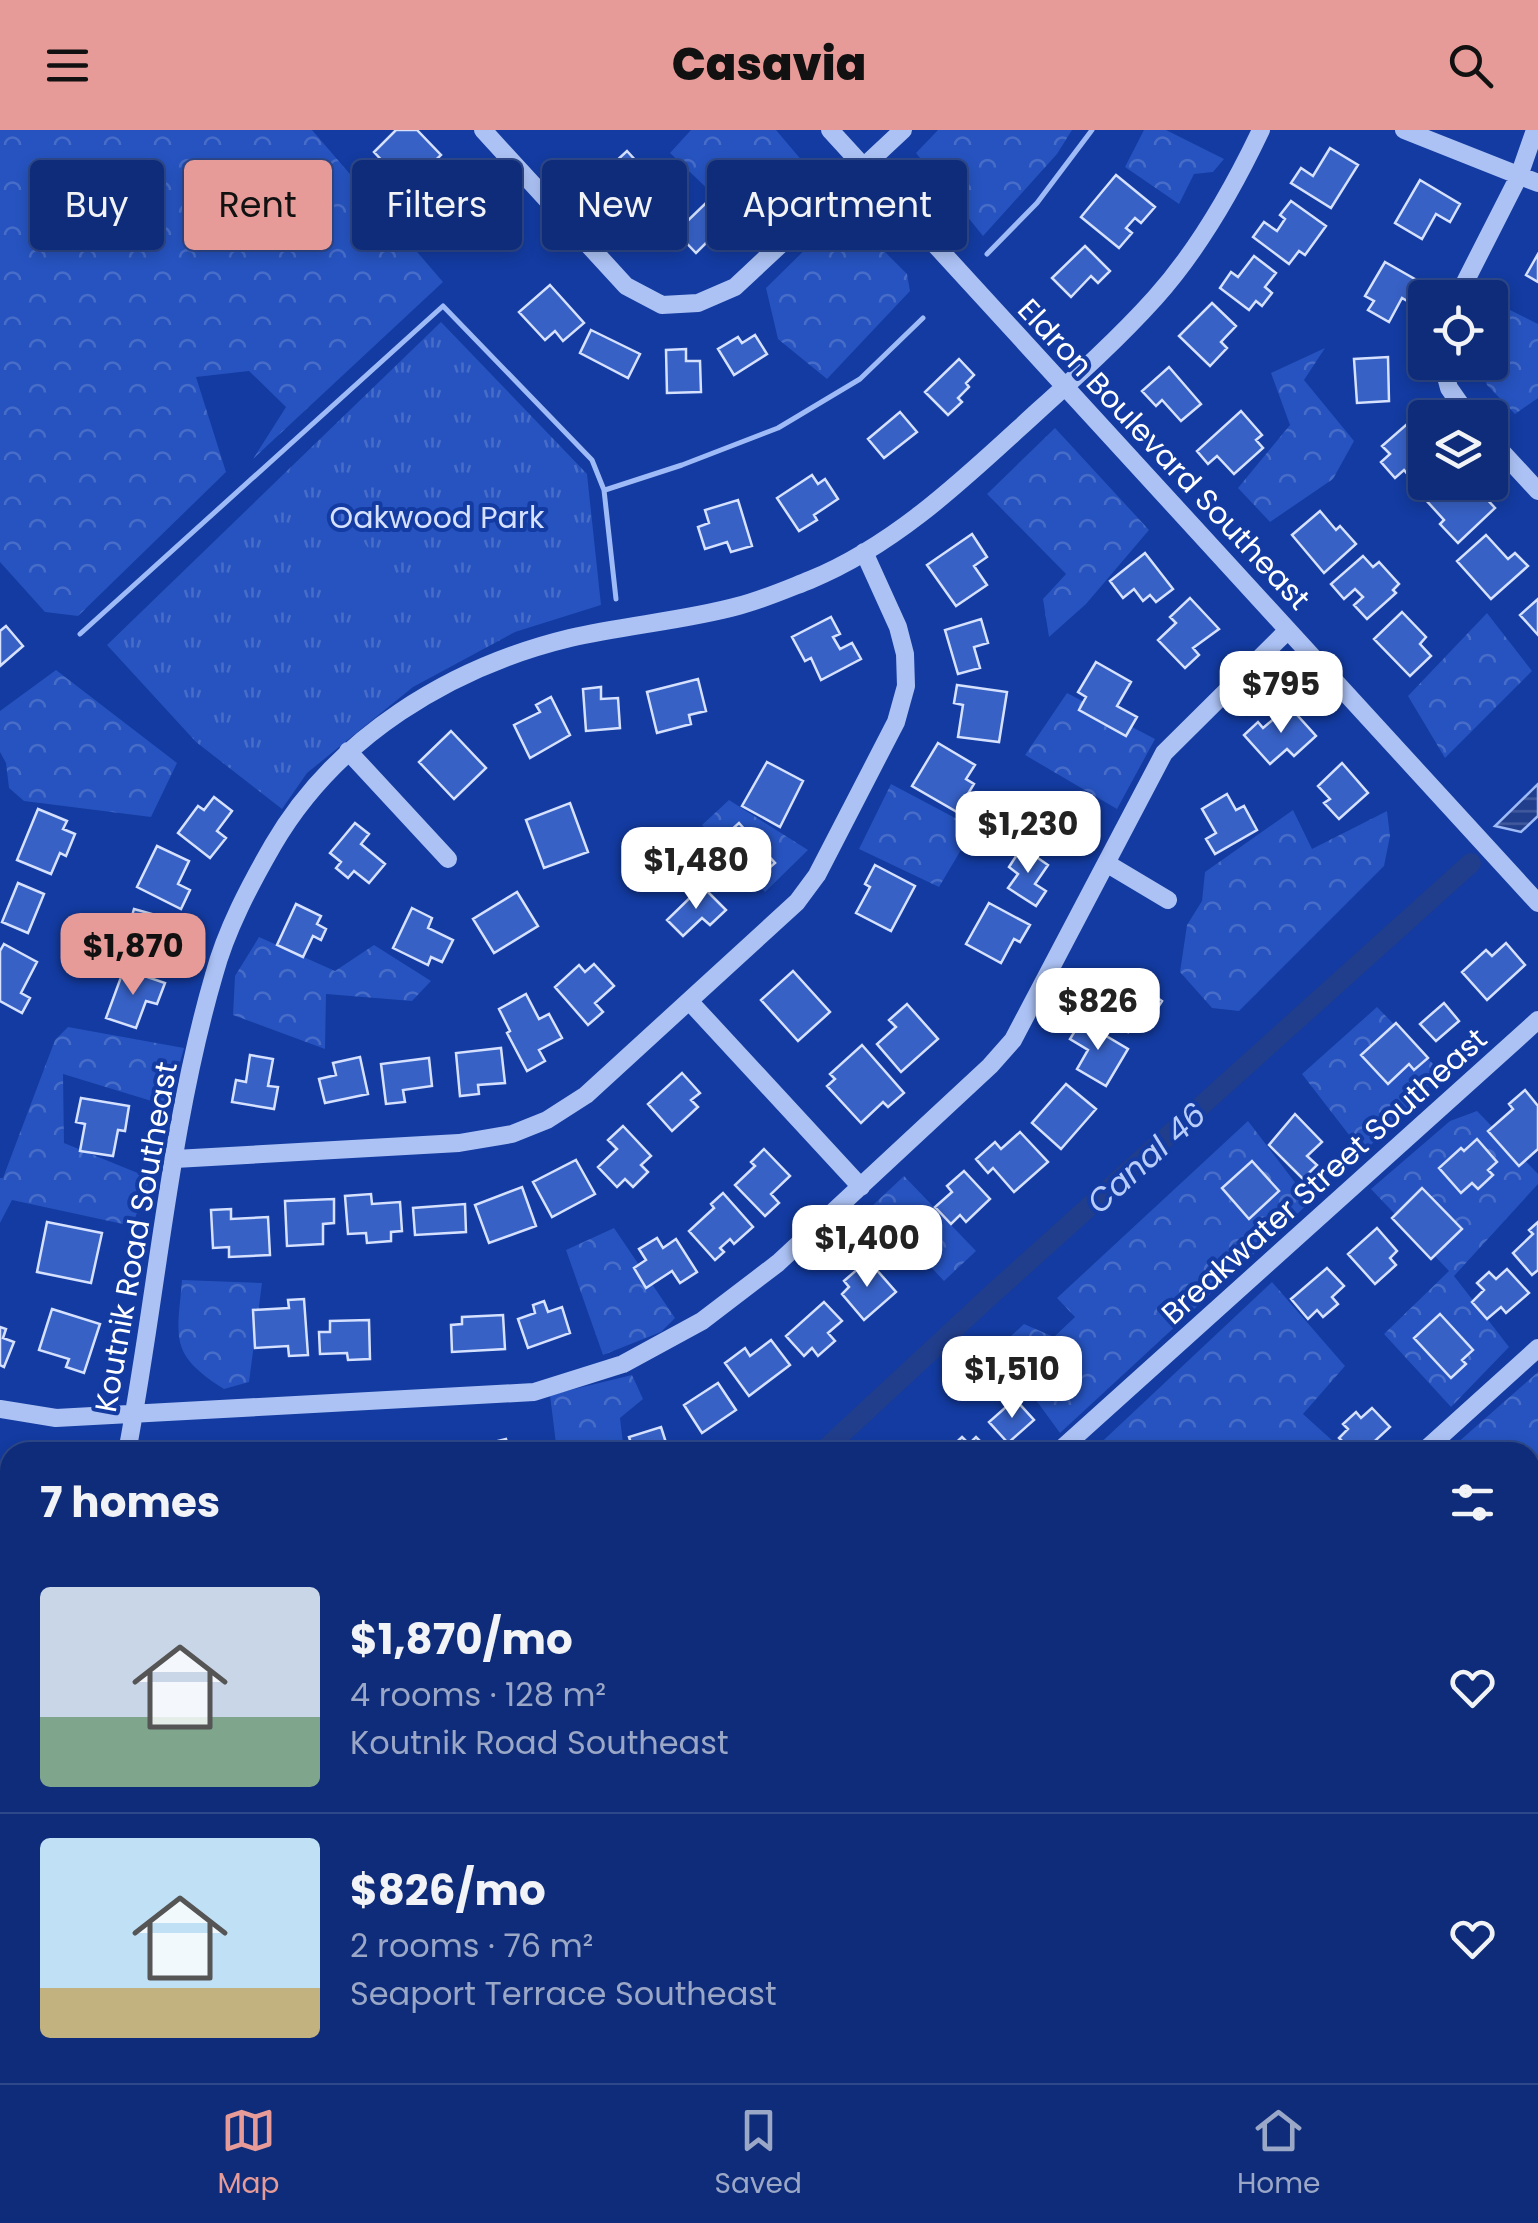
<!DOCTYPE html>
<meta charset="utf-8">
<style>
:root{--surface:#0e2c79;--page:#17347e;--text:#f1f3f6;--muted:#9ba7c6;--line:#2e488a;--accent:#e69b98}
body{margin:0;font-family:Poppins,sans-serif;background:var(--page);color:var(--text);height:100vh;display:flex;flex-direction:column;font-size:38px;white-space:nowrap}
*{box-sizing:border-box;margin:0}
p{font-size:32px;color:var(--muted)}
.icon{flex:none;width:55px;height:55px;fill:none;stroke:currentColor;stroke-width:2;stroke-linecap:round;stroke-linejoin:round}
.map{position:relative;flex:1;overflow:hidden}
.drawer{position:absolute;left:0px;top:1312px;width:1540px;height:642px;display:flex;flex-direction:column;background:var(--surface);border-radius:30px 30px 0 0;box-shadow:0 5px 15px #0003,0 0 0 2px var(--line)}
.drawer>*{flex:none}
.hud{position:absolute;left:30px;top:30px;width:1000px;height:90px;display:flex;gap:20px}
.controls{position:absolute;left:1408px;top:150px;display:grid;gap:20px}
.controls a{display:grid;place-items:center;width:100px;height:100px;border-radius:10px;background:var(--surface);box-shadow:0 5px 15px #0003,0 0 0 2px var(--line);font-size:50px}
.price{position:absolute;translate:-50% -85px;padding:0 22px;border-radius:20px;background:#fff;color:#222;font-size:32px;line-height:65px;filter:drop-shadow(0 2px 5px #0008)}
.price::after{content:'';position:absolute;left:50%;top:60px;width:30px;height:22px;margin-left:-15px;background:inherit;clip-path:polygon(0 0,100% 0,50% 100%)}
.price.selected{background:var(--accent);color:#111}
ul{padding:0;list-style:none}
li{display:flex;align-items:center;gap:30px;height:250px;padding:0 40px}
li+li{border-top:2px solid var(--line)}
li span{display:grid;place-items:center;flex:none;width:280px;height:200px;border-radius:10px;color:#555}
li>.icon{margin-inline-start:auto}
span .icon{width:120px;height:120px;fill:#fffc;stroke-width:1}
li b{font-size:42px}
h2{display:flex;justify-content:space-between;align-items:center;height:120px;padding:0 40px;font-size:42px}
.chip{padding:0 35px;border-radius:10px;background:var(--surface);box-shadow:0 5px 15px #0003,0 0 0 2px var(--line);font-size:35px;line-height:90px}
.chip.selected{background:var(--accent);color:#111}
header{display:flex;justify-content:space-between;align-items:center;height:130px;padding:0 40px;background:var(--accent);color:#111;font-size:45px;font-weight:800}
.tabs{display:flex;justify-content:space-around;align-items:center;height:140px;border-top:2px solid var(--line);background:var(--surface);font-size:28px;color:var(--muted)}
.tabs a{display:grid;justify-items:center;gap:5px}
.tabs .selected{color:var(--accent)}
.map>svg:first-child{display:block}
</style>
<header><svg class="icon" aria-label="menu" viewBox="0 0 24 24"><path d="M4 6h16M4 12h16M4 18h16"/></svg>Casavia<svg class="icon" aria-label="search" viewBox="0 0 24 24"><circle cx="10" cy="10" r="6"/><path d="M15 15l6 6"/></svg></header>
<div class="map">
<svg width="1538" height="1953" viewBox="0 0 1538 1953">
<defs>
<pattern id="forest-crowns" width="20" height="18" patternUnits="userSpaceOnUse" patternTransform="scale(2.5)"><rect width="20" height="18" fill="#2653bf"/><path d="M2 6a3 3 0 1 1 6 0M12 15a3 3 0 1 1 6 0" fill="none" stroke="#476dc9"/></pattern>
<pattern id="park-tufts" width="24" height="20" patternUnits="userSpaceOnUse" patternTransform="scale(2.5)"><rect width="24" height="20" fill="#2653bf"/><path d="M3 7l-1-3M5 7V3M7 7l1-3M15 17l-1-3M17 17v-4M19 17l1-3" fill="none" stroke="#476dc9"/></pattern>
<pattern id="water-rules" width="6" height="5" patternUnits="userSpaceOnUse" patternTransform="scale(2.5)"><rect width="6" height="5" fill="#213e8c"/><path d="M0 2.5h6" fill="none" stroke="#425b9d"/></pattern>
</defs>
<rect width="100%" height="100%" fill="#133ba1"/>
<path fill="url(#forest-crowns)" d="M0,0H312L443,152L253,329L286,277L249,241L196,247L226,342L78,486L45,482L0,432Z
M691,0H776L815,46L759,108L670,23Z
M938,0H1072L1057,24L983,106L916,23Z
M1144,0H1166L1224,29L1213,42L1194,44L1179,74L1125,37Z
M861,98L907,144L910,161L827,249L778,209L766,158L822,103Z
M1504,177L1538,194V268L1515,284L1487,255L1477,233L1490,232V187Z
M1325,218L1304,250L1354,311L1333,349L1270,392L1238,358L1290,295L1271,243Z
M1055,298L1149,400L1086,474L1049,507L1043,469L1066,444L987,364Z
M1487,483L1532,541L1445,628L1408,566Z
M56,540L177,633L151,687L24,671L9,658L6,633L0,622V581Z
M1067,563L1155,609L1117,679L1025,625Z
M891,654L974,698L939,757L859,719Z
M729,670L808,720L765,762L702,695Z
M1293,680L1312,719L1387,681L1390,706L1384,736L1239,881L1212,878L1180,842L1187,795L1202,771L1205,742Z
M259,807L335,841L374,815L431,851L412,871L326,864L325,919L233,885L235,846Z
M1377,877L1442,943L1363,1023L1302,944Z
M68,897L184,918L168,976L63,944L64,1013L150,1048L132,1096L12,1070L0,1093V1048H3L55,910Z
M1477,981L1538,1044V1054L1454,1146L1509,1217L1451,1277L1384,1204L1449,1141L1371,1059L1450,991Z
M1248,991L1310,1072L1060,1303L998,1218L1024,1194L1054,1207L1075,1187L1057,1168Z
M904,1046L976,1121L944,1151L873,1075Z
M614,1098L675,1188L661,1202L603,1225L566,1120Z
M182,1150L262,1153L249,1252L224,1259C169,1224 177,1210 182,1150Z
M1272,1152L1345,1236L1303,1284L1345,1322H1260L1252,1315L1241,1322H1091Z
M1538,1242V1428L1530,1418V1322H1447Z
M632,1245L643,1269L620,1288L624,1322H557L550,1265Z
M551,1945H678L669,1953H558Z
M1057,1945H1168L1170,1953H1057Z"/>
<path fill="url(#park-tufts)" d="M441,192L587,344L601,475L515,502L413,557L307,643L282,679L196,612L107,515Z"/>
<path fill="#2653bf" d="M363,411L407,472L370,504L326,442Z"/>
<path fill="url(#water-rules)" stroke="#9ebaf7" stroke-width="2.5" d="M1538,654V686L1521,702L1495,696Z"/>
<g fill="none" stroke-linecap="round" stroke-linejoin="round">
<path stroke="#9ebaf7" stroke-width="5" d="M987,124L1037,73L1092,0
M605,360L682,335L778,298L860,249L923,188
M80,504L443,176L592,330L604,360L616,469
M908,1953V1945"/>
<path stroke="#213e8c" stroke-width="20" d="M822,1322L991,1165L1471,733
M146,1953L154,1945"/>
</g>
<path fill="#3761c5" stroke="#d5e1fe" stroke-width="2.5" d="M396,0H417L441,25L414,51L396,32L389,38L374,22Z
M1330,18L1358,35L1331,78L1291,53L1301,38L1313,46Z
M627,21L658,55L625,85L609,67L616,61L601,45Z
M464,45L481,62L472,71L489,88L472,104L459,91L453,97L441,86L449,79L440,69Z
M1116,45L1155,77L1141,93L1135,88L1126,98L1132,103L1119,118L1081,87Z
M1420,50L1460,74L1450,92L1436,84L1422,109L1395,93Z
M708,71L734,96L716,113L711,108L696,123L676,102Z
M1291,71L1326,96L1305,125L1299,121L1289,134L1253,107L1264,92L1277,101L1285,89L1280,85Z
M1085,116L1110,141L1098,153L1091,146L1071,167L1052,148Z
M1538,124V152L1526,145Z
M1254,126L1276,143L1265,157L1272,163L1262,176L1256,171L1249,180L1220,158L1231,142L1238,147Z
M1385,132L1420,152L1409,172L1402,168L1389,192L1368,180L1374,171L1365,166Z
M550,155L584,193L563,211L555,201L545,210L519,182Z
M1212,173L1236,196L1221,212L1227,218L1210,236L1179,206Z
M591,200L640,224L628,248L580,223Z
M755,205L767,224L734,245L718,219L738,207L742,213Z
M686,219V231H700L701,262L667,263L666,220Z
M1388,227L1389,271L1357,273L1354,229Z
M959,229L974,245L966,253L969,257L958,268L962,272L948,285L925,262Z
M1169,237L1201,274L1181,291L1162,270L1156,276L1142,261Z
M1241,281L1262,305L1256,310L1263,318L1234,344L1217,326L1208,334L1197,321Z
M900,282L917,302L884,328L868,309Z
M1414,288L1425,301V313L1419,319L1425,326V342L1414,352L1404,340L1395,348L1381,332L1390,324L1382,316Z
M812,345L818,354L825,349L838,369L814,385L817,390L799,401L777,368Z
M1442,352H1460L1475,368L1481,363L1495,378L1458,413L1440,394L1444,390L1425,369Z
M738,370L752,416L731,422L727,412L705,419L698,397L709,393L705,380Z
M1320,381L1336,400L1340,396L1356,414L1324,443L1292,405Z
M972,404L987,427L974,436L987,455L956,476L927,435Z
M1486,405L1508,429L1515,423L1528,436L1491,469L1457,431Z
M1145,423L1173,459L1156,472L1150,465L1143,471L1134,459L1123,468L1110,451Z
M1363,426L1373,437L1379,432L1399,454L1393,460L1396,463L1367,489L1354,475L1363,467L1355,459L1344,469L1331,454Z
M1190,468L1219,499L1193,518L1199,525L1185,538L1158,510L1176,493L1170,487Z
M1538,469V505L1520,485Z
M1402,482L1426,507L1420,514L1431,526L1410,546L1374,509Z
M831,487L840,504L833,507L840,519L852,513L861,529L821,550L811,528L805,531L792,507Z
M981,489L988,513L974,517L980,538L958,544L945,500Z
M6,496L23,516L0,536V501Z
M1096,532L1131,552L1117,576L1137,587L1126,606L1079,580L1086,567L1078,562Z
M698,549L706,581L689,585L691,594L657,603L647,562Z
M957,555L1007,562L999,612L958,607L963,575L954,573Z
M601,557V569L618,568L620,598L586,601L583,559Z
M551,567L570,605L530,628L514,595L540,582L536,575Z
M1289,576L1316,606L1294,626L1287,619L1270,634L1244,605L1258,592L1263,598Z
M451,601L486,638L454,669L419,632Z
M938,613L975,635L966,649L974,654L957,682L912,656Z
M767,632L803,651L780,697L742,676Z
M1342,633L1368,663L1339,689L1324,673L1330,669L1318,656Z
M1058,663L1079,674L1066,697L1076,701L1067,717L1037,701Z
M1227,664L1236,680L1244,676L1257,700L1215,724L1206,709L1216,703L1202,679Z
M214,667L232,681L217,701L226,708L210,728L178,703L198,676L204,680Z
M570,673L588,722L544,738L526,690Z
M38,679L67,691L63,699L75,704L66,726L60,723L51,744L17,730Z
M355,693L369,704L361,714L385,734L369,753L354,741L348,748L336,738L341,732L330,723Z
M739,693L775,733L759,747L749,736L735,747L731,742L723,749L702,726Z
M157,716L189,731L178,754L190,760L181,779L137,757Z
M1022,717L1048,735L1035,754L1046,761L1036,776L1008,758L1018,744L1009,737Z
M875,735L915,756L891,801L856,783L870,757L865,754Z
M18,753L44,764L28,803L2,792Z
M702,756L726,780L710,795L702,788L683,806L667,790Z
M517,762L538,796L494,823L473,789Z
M989,773L1030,795L1020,812L1014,809L1001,833L966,814Z
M296,774L321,786L317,794L326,799L321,810L313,806L303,827L277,815Z
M412,778L432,788L428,798L453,810L442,832L431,827L428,835L393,818Z
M134,779L163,787L157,809L177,815L171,835L122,820Z
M1506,813L1525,835L1487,870L1462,842L1486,820L1492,826Z
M4,814L37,832L21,863L30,868L22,883L0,871V821Z
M594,834L614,856L595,873L603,882L588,895L555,857L579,835L585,842Z
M124,839L165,853L157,874L146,871L136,898L106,888Z
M793,841L830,882L798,911L761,870Z
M1104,845L1131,863L1137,854L1162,871L1145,898L1135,892L1128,902L1096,881L1103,869L1093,862Z
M526,864L539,889L549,884L562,908L539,920L545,931L527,941L507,903L510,901L499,879Z
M1444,873L1459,891L1436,911L1420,894Z
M907,874L938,909L901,942L877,914L896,897L889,890Z
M1081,891L1128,919L1106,956L1077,939L1088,920L1070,909Z
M1396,893L1428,928L1414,940L1409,934L1388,954L1361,925Z
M862,915L904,963L888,977L883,972L861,993L827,956L835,949L830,944Z
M501,918L505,953L478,955L479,964L460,966L456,923Z
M250,925L273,929L268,956L278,957L274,979L232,972L236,950L246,952Z
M360,927L368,964L325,973L319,949L336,945L333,933Z
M429,928L432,956L403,960L405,972L386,974L381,934Z
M682,943L700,963L691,970L698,977L672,1001L648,974Z
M1066,954L1096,979L1061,1019L1032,993Z
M1525,960L1538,976V1019L1519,1036L1488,1001L1513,979L1509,974Z
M81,968L129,976L125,1001L118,1000L113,1026L80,1021L85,994L76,992Z
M1295,984L1322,1012L1307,1026L1317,1035L1303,1049L1269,1015Z
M623,996L651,1026L641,1035L648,1042L633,1057L625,1049L617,1057L598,1037L617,1019L608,1010Z
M1020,1002L1048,1032L1014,1062L993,1038L988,1043L976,1029L995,1012L1001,1019Z
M1477,1009L1497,1032L1488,1040L1493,1045L1478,1059L1472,1053L1461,1063L1439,1038L1461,1018L1464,1021Z
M764,1019L790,1046L771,1064L779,1073L765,1086L735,1055L755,1036L751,1032Z
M576,1030L595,1064L552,1087L533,1052Z
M1252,1031L1279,1061L1249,1089L1222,1058Z
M964,1041L990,1069L966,1092L960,1085L951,1094L935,1077L952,1062L947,1056Z
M522,1057L536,1096L489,1113L475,1075Z
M1422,1058L1462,1099L1431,1129L1392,1088Z
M723,1063L753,1097L734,1114L730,1109L720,1118L724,1122L715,1130L689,1101L714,1078L711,1074Z
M371,1064L372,1074L400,1072L402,1101L391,1102V1111L367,1113L366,1103L348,1104L345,1066Z
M334,1069V1093L323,1094V1114L287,1116L285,1071Z
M465,1074L466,1102L415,1105L413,1078Z
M231,1079V1089L268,1087L270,1125L229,1127V1117L213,1118L211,1080Z
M47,1092L102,1103L91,1153L37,1142Z
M1538,1092V1140L1532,1145L1513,1123L1533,1104L1529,1100Z
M1377,1098L1397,1121L1390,1128L1396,1135L1375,1154L1348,1124Z
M657,1108L663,1118L676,1109L697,1142L680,1153L672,1141L646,1158L634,1138L646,1130L639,1119Z
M868,1130L896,1162L864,1190L842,1164L849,1157L844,1151Z
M1327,1138L1344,1156L1332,1167L1338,1174L1323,1187L1317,1180L1308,1189L1291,1169Z
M1507,1139L1529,1163L1506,1183L1501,1177L1487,1189L1472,1172L1484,1160L1477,1153L1489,1142L1496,1149Z
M304,1169L308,1225L289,1226L288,1216L255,1218L253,1180L289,1178L288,1170Z
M544,1171L548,1182L562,1177L570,1203L528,1218L518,1189L535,1183L533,1175Z
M824,1172L842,1191L828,1203L835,1211L818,1226L812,1218L804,1226L786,1206Z
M52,1179L100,1194L84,1243L66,1237L69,1229L39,1220Z
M1440,1184L1473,1220L1462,1230L1466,1234L1451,1248L1414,1208Z
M503,1185L505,1219L452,1222L451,1195L462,1194V1187Z
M369,1190L370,1229L348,1230L347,1223L320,1224L319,1202H330V1191Z
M0,1197L6,1199L3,1208L14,1212L4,1237L0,1235Z
M771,1210L790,1235L749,1266L725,1233L745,1218L750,1226Z
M718,1253L736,1280L702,1303L684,1275Z
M1015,1269L1034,1290L1008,1313L989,1292Z
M1372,1278L1390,1297L1363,1322H1353L1339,1308L1348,1299L1343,1294L1356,1282L1361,1288Z
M661,1297L669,1322H634L629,1307Z
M962,1307L969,1314L976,1307L991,1322H946Z
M506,1309L510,1322H488L486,1314Z
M10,1459V1501L2,1500L5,1487L0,1486L1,1466L8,1468Z
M3,1515L10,1516V1569L0,1567Z
M0,1580L10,1583L9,1636L0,1634Z
M1538,1608V1647L1530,1638V1616Z
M10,1885V1916L0,1907V1889Z
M0,1925L10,1933V1945H25L35,1953H0Z
M279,1945H316L307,1953L299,1947L287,1953Z
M478,1945H512L503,1953H486Z
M963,1945H997L996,1953H962Z
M1189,1945H1234L1225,1953H1180Z"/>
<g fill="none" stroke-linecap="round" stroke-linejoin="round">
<path stroke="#acc2f4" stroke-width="18" d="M483,0L626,156L662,175L698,173L735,157L903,0
M830,0L1538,773
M1404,0L1538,53
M1457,168L1519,46L1535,0
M1442,232L1449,258L1470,288
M1490,309L1538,361
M348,621L448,729
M1106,733L1168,770
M691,873L861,1057
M175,1029L459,1013L512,1004L547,990L586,965L797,772L817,745L896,592L906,556L905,524L898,497L864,422
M0,1279L56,1288L534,1262L623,1234L702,1191L778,1133L990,936L1013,910L1164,623L1288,500
M127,1322C157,1165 169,999 214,845C226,800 250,755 273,715C336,607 450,537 570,508C625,495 683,491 738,476C762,470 787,459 810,450C898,414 969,344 1038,281C1078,245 1119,208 1155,168C1199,119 1233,59 1261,0
M1058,1322L1538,890
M1423,1322L1538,1218
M1530,1557L1538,1550
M0,1790L10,1773
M1530,1890L1538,1883
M747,1945L748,1953
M366,1953L375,1945
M1035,1953L1036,1945
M1460,1953L1469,1945"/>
</g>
<g text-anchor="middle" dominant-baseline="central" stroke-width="8" stroke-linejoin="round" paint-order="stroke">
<g font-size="30" fill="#fff" stroke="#133ba1">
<text transform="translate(1164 324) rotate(47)">Eldron Boulevard Southeast</text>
<text transform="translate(1324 1046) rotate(-42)">Breakwater Street Southeast</text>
<text transform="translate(136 1107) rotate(-80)">Koutnik Road Southeast</text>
</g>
<g font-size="30" fill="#d5e1fe" stroke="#133ba1">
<text x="437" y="387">Oakwood Park</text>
</g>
<g font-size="32" font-style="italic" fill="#b9cdfb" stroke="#133ba1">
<text transform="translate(1146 1028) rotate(-42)">Canal 46</text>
</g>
</g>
</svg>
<div class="controls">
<a><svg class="icon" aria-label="locate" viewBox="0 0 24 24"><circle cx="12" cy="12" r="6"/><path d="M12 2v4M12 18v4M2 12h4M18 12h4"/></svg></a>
<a><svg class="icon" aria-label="layers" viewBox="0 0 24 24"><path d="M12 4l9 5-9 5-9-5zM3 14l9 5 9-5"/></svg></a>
</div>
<b class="price" style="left:1281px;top:606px">$795</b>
<b class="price" style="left:1028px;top:746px">$1,230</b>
<b class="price" style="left:696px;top:782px">$1,480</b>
<b class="price selected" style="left:133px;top:868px">$1,870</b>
<b class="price" style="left:1098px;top:923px">$826</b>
<b class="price" style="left:867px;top:1160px">$1,400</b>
<b class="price" style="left:1012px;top:1291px">$1,510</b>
<div class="hud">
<a class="chip">Buy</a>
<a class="chip selected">Rent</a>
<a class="chip">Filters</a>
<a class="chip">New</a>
<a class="chip">Apartment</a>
</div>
<section class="drawer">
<h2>7 homes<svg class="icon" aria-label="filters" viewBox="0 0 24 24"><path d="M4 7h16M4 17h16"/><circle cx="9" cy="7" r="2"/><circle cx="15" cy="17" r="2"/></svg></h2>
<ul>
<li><span style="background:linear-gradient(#c9d6e8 65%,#7fa58c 0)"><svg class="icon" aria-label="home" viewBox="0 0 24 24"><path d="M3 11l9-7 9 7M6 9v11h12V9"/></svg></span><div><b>$1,870/mo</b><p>4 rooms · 128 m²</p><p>Koutnik Road Southeast</p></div><svg class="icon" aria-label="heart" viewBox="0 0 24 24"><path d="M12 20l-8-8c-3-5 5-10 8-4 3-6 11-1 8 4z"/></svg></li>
<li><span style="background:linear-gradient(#bfe0f5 75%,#c2b280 0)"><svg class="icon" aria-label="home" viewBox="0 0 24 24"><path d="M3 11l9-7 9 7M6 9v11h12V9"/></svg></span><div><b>$826/mo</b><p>2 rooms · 76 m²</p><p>Seaport Terrace Southeast</p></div><svg class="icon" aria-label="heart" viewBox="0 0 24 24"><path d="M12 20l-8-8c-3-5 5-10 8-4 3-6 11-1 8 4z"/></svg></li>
</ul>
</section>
</div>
<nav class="tabs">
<a class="selected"><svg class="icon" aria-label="map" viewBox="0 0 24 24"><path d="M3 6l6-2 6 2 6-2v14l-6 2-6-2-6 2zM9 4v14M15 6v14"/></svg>Map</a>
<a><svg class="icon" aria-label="saved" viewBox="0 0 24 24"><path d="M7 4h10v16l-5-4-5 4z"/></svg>Saved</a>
<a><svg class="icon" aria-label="home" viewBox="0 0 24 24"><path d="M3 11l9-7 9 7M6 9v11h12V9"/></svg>Home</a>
</nav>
